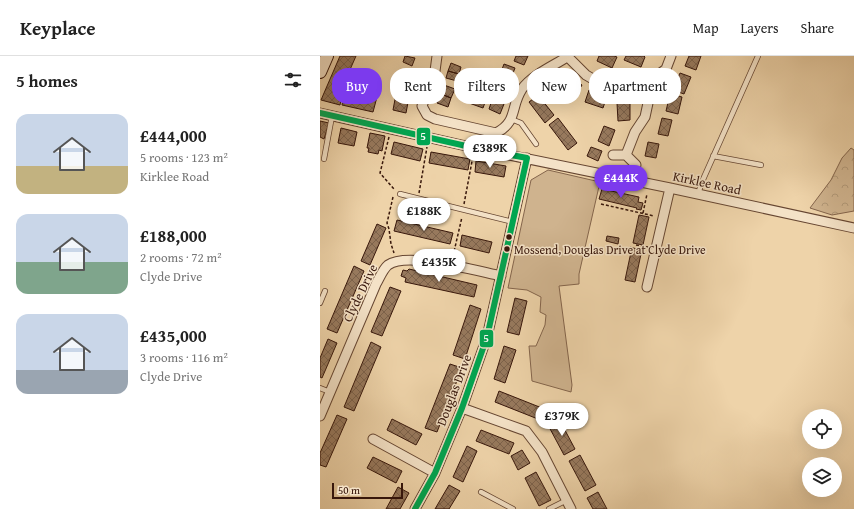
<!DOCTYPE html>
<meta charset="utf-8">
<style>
:root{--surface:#fff;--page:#f2f2f2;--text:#222;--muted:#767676;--line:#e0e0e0;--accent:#7c3aed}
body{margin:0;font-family:"Gentium Book Plus",serif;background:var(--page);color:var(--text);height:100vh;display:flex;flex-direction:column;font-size:15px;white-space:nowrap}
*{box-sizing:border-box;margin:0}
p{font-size:13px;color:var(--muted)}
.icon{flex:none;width:22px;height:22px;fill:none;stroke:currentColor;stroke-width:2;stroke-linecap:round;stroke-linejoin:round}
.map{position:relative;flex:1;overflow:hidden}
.side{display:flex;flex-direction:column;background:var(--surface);width:320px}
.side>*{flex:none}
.hud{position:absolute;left:12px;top:12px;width:380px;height:36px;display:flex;gap:8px}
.fabs{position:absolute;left:482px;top:353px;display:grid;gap:8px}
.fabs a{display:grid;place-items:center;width:40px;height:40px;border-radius:50%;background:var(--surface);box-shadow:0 4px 16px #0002;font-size:20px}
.scale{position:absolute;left:12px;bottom:10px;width:71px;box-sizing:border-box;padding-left:4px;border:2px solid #38170b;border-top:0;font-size:11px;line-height:14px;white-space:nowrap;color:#38170b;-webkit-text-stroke:3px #f4e2c7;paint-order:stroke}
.price{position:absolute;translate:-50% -34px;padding:0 9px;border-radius:14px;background:#fff;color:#222;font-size:13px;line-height:26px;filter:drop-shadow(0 1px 2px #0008)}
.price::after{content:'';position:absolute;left:50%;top:24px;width:12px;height:9px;margin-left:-6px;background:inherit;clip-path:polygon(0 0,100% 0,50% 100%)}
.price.selected{background:var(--accent);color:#fff}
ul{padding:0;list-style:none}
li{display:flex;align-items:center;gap:12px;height:100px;padding:0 16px}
li span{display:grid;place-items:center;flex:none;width:112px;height:80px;border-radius:12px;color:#555}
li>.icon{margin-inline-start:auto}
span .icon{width:48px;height:48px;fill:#fffc;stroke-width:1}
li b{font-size:17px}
h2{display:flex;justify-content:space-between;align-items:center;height:48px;padding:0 16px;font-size:17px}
.pill{padding:0 14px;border-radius:16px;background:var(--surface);box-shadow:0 4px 16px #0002;font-size:14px;line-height:36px}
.pill.selected{background:var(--accent);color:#fff}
header{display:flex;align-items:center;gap:24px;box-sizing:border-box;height:56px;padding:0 20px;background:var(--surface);border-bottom:1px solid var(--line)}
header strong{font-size:19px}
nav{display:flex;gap:22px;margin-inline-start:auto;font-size:14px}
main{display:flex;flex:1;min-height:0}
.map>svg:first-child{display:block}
</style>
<header>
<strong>Keyplace</strong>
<nav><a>Map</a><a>Layers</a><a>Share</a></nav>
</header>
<main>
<section class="side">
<h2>5 homes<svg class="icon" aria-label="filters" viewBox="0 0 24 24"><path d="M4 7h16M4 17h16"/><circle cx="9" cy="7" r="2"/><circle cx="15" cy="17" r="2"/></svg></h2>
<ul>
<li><span style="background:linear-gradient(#c9d6e8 65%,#c2b280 0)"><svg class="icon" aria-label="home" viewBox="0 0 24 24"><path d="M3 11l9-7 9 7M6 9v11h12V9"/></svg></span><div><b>£444,000</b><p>5 rooms · 123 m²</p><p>Kirklee Road</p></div></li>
<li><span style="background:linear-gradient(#c9d6e8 60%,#7fa58c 0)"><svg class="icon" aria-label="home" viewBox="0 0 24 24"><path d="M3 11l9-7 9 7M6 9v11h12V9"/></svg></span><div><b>£188,000</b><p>2 rooms · 72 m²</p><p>Clyde Drive</p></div></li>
<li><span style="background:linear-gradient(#c9d6e8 70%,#9aa5b1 0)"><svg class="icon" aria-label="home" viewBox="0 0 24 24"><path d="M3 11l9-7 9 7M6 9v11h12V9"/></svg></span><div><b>£435,000</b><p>3 rooms · 116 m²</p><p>Clyde Drive</p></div></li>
</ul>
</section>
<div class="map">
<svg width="534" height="453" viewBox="0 0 534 453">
<defs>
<pattern id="forest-crowns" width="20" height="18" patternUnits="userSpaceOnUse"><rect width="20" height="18" fill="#cfb38e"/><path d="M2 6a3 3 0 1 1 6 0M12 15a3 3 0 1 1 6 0" fill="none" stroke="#b29979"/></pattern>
<pattern id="building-cross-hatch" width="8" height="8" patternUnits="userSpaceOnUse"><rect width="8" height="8" fill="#97795d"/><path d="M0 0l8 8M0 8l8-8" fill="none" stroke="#7c624b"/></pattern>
</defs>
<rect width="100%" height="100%" fill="#eed3a9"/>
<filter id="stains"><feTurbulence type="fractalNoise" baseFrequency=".005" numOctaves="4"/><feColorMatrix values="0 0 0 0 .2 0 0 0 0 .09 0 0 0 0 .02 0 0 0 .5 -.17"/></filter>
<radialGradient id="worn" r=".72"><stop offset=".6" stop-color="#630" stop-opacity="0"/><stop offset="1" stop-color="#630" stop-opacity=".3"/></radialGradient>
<path fill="url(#forest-crowns)" stroke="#84654c" d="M531,92L534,94V155L512,159L490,152L511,124L522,102Z"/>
<path fill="#cfb38e" stroke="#84654c" d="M228,114L280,126L259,218V228L239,230L252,329L251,336L212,325L209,290H216L225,269L226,259L220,256L221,241L207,234L188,232L211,124Z"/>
<path fill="url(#building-cross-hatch)" stroke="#38170b" d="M20,0H36L21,34L23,35L20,49L1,44Z
M85,0L95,2L92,10L83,6Z
M196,0H208L204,9L194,5Z
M279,0H294L297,1L292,12L277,5Z
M306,0H324L325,1L321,11L304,4Z
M369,0H381L376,14L365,10Z
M131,7L141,11L139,18L128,15Z
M184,8L195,12L187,33L176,29Z
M83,14L95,17L92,32L80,30Z
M128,15L139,18L137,25L126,22Z
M360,17L371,21L364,38L353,34Z
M248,20L262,29L256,39L242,31Z
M124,29L135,33L131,42L121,38Z
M25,33L57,41L53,56L22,49Z
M269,34L287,40L283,52L265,46Z
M153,36L167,41L163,52L149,47Z
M76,38L89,41L86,57L73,54Z
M121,38L131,42L128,51L117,47Z
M350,38L362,41L358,58L346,55Z
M218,39L234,59L225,67L209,46Z
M172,44L184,48L180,58L169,53Z
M297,47H310V64L298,65Z
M238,62L257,87L248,94L229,69Z
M342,62L352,64L348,80L338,78Z
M0,65L9,67L4,83L0,81Z
M284,70L295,74L289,90L278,85Z
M21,72L37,76L34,90L18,87Z
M50,77L65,80L62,95L59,94L58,98L48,96L49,92H47Z
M74,86L103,93L100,105L71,98Z
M328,86L339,88L336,102L325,100Z
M271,91L282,95L278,105L267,100Z
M111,96L150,103L148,114L109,107Z
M156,105L186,110L184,121L155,116Z
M282,133L319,141L318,146L323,147L321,154L316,153L317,152L279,143Z
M319,159L329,161L323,189L313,187Z
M77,164L133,177L130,188L74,175Z
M57,168L66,172L50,209L41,205Z
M142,179L172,186L169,197L140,190Z
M287,180L299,182L298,188L286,185Z
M310,191L317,193L316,197L321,198L315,226L305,224L311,196H309Z
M34,210L44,215L17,277L7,273Z
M89,213L157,229L154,241L85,226L86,222L81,220L83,214L87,215Z
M70,231L81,235L62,280L51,276Z
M195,242L207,245L199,279L187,276Z
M150,249L161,253L145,303L133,299Z
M8,283L17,287L2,322L0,321V302Z
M51,286L61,291L34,355L24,351Z
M184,290L196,294L185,327L174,323Z
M130,308L142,312L117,376L105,372Z
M179,335L227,354L223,365L175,346Z
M17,359L27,363L6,411L0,409V397Z
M72,363L102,378L96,389L67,374Z
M239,363L255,393L244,399L228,369Z
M161,374L194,387L189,398L156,385Z
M147,390L157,395L143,426L133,421Z
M202,394L210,407L198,414L191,400Z
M260,399L276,429L265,435L249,405Z
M53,401L82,415L76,427L47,412Z
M216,416L231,444L219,450L205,422Z
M129,429L140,435L129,453H115Z
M78,431L89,437L80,453H66Z
M278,436L287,453H273L267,442Z"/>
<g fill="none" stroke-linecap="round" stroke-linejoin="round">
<defs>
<path id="lane" d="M191,63L201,67L216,88
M393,100L441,109
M4,103L12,60
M80,138L193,166
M378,139L381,128L438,0
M0,247L5,235
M0,332L10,336
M161,436L193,453
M229,453L247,444"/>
<path id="street" d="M117,0L115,15L102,50L107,59L115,63L176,77C198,66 190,51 202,33C212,19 233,10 247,1
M247,0L266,19L278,26L292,29L323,30L346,13L351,0
M0,57L155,92L350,132L534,172
M293,99H306L315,76L325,61L328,47L323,30
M306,99L316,109
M327,231L350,132
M142,352L206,375L222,396L251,453
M0,360L56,228C59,223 63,213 68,209C87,195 157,215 181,220
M53,383L115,417
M95,453L115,417L142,352L167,281L207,102"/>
<path id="secondary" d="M0,16L7,0"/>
</defs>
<use href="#lane" stroke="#664632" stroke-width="6"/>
<use href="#street" stroke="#664632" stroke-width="11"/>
<use href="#secondary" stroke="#38170b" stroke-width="14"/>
<path stroke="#38170b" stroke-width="1.5" stroke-dasharray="3 2" stroke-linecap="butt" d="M69,81L60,117L74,133
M99,137L107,91
M73,141L67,167L69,173L71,188L74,197
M144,148L153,100
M281,148L334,160
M323,157L327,138
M316,189L328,191
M133,200L142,161"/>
<use href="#lane" stroke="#f4e2c7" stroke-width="4.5"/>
<use href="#street" stroke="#f4e2c7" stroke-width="9"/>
<use href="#secondary" stroke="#f4e2c7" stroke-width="12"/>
<defs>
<path id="bus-1" d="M0,57L155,92L207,102
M95,453L115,417L142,352L167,281L207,102"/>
</defs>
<use href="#bus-1" stroke="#f4e2c7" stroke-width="9"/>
<use href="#bus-1" stroke="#00a651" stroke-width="6"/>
</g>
<g fill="#38170b" stroke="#f4e2c7" stroke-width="1.5">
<circle cx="189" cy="181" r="3.5"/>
<circle cx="187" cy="193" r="3.5"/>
</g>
<g text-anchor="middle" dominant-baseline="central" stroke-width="3" stroke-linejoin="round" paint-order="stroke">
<g font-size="12" fill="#38170b" stroke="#f4e2c7" text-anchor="start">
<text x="194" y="193">Mossend, Douglas Drive at Clyde Drive</text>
</g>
<g font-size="13" fill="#38170b" stroke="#f4e2c7">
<text transform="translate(387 127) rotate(12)">Kirklee Road</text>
<text transform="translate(40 237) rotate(-64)">Clyde Drive</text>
<text transform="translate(134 334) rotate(-69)">Douglas Drive</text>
</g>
</g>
<g stroke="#f4e2c7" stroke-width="1.5">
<rect x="96" y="71" width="15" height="19" rx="4" fill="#00a651"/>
<rect x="159" y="273" width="15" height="19" rx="4" fill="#00a651"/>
</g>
<g font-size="11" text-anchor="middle" font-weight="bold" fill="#fff">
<text x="103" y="84">5</text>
<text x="166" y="286">5</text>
</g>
<rect width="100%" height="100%" filter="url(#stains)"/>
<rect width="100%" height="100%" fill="url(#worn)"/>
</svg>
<div class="fabs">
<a><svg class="icon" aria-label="locate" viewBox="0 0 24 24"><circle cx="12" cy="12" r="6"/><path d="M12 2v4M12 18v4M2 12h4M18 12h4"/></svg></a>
<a><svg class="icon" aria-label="layers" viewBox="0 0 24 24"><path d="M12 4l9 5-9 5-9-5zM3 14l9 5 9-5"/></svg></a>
</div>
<div class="scale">50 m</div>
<b class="price" style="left:170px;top:113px">£389K</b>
<b class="price selected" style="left:301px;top:143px">£444K</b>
<b class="price" style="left:104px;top:176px">£188K</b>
<b class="price" style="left:119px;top:227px">£435K</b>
<b class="price" style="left:242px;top:381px">£379K</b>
<div class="hud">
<a class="pill selected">Buy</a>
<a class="pill">Rent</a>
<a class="pill">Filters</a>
<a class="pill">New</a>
<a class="pill">Apartment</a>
</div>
</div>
</main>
